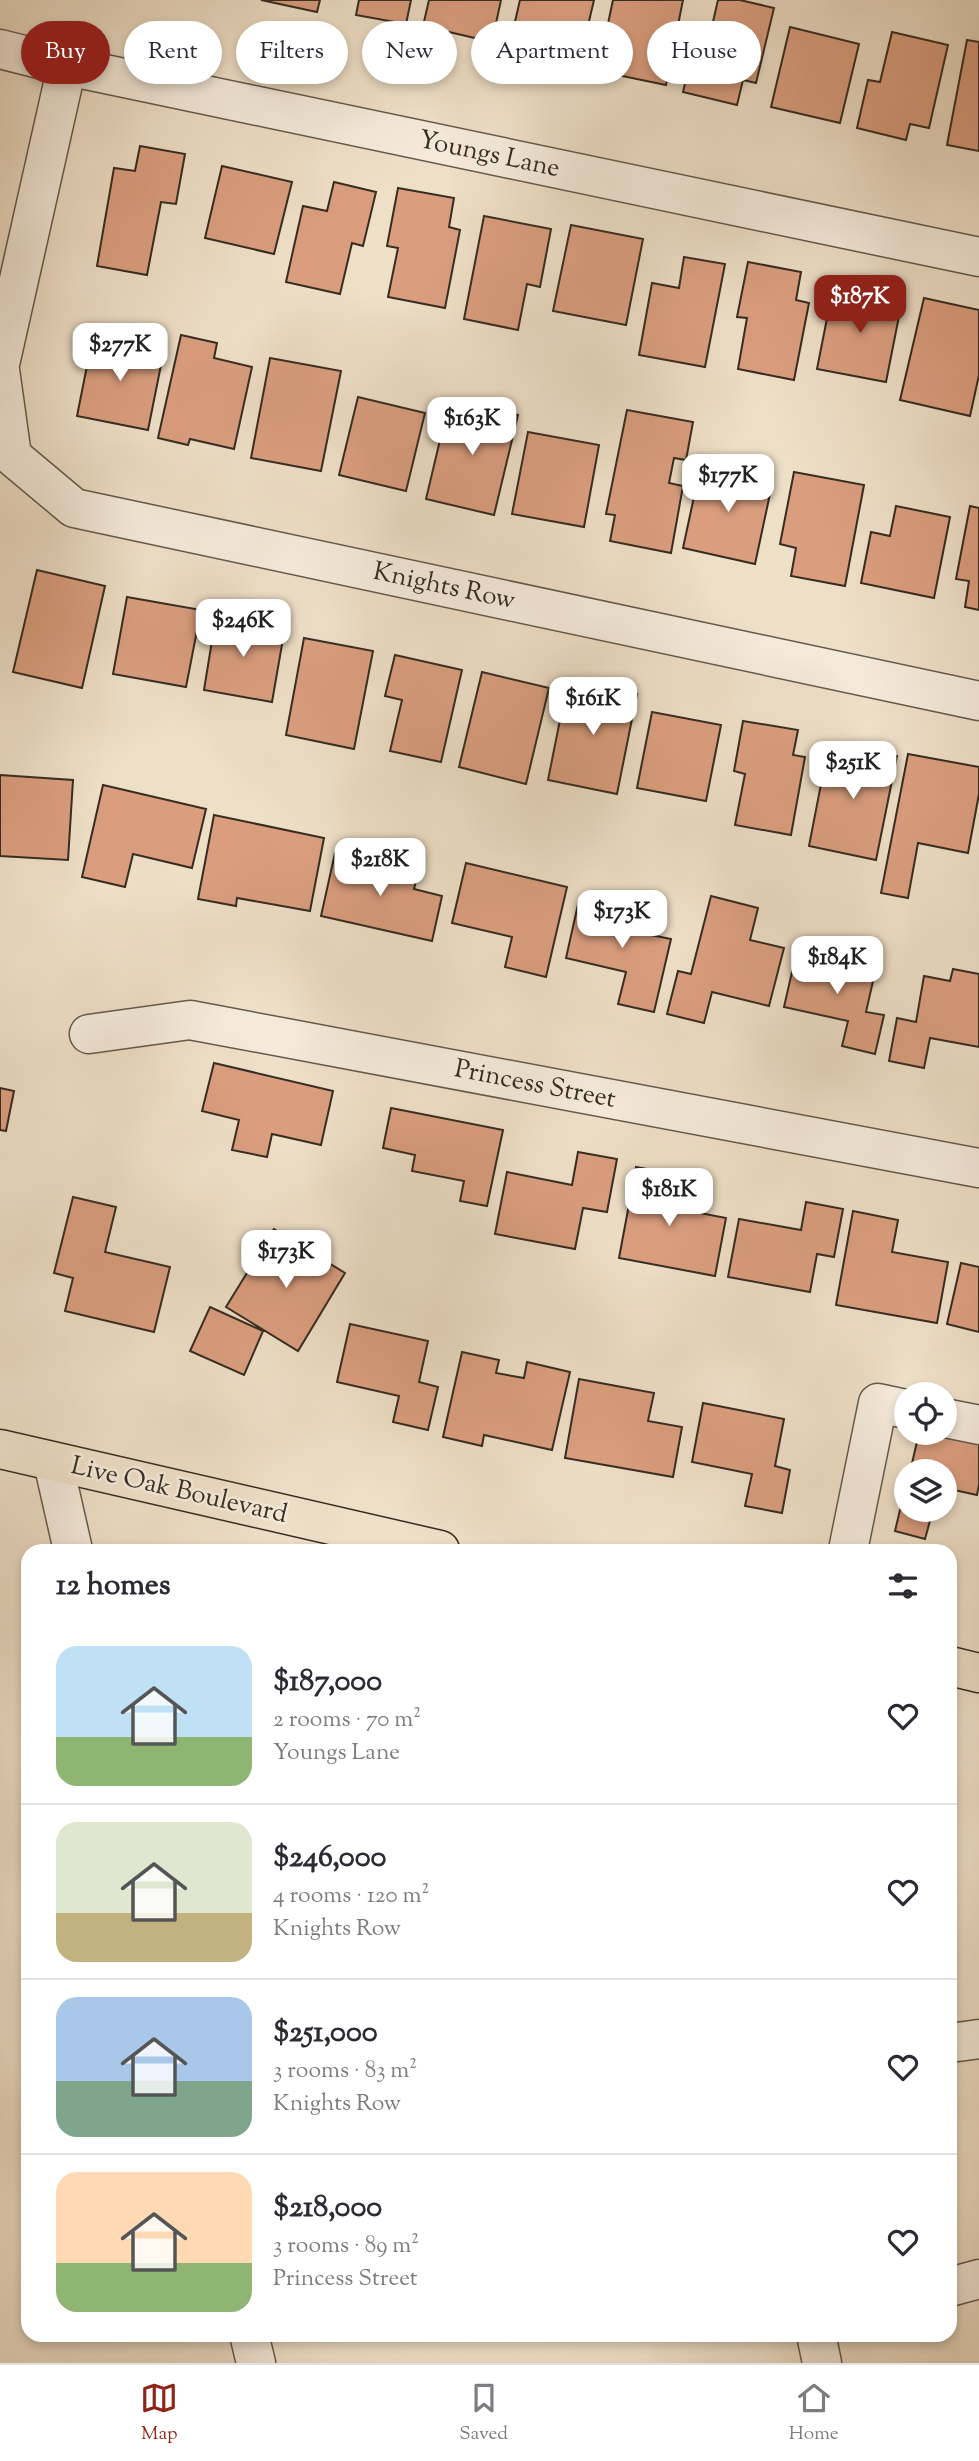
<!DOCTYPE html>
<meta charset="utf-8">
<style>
:root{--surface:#fff;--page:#f2f2f3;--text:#2b2b33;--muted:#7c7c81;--line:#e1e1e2;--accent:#8f2418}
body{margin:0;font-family:"Sorts Mill Goudy",serif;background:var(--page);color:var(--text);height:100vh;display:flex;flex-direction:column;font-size:26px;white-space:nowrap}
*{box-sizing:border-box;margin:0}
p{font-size:23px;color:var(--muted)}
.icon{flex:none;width:38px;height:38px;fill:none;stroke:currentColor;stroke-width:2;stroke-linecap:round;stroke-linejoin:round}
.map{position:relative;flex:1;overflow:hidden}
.sheet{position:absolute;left:21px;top:1544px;width:936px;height:798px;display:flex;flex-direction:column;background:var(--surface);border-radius:21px;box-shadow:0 4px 10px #0003}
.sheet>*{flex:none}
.guide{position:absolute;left:21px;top:21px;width:938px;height:63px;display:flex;gap:14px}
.tools{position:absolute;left:894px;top:1382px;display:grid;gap:14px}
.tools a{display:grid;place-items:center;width:63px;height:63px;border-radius:50%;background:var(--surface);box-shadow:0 4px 10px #0003;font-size:35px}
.price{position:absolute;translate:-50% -60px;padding:0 16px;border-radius:14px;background:#fff;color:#222;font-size:23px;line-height:46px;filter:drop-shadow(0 2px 4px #0008)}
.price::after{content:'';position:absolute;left:50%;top:42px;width:21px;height:16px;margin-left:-10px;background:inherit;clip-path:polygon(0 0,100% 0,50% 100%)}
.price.active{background:var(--accent);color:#fff}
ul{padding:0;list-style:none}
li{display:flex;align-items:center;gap:21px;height:175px;padding:0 35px}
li+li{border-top:2px solid var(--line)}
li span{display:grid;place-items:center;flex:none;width:196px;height:140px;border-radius:21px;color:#555}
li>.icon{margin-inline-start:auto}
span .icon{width:84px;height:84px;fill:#fffc;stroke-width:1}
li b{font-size:30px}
h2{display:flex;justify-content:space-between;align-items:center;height:84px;padding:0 35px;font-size:30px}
.pill{padding:0 24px;border-radius:32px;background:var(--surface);box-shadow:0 4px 10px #0003;font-size:24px;line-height:63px}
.pill.active{background:var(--accent);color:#fff}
.menu{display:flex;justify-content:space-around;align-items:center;height:98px;border-top:2px solid var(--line);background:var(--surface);font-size:19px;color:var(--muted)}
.menu a{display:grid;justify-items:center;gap:4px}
.menu .active{color:var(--accent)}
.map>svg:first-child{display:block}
</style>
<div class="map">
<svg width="979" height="2363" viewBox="0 0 979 2363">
<rect width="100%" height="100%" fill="#eedfc7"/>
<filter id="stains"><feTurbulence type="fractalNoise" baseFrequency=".00286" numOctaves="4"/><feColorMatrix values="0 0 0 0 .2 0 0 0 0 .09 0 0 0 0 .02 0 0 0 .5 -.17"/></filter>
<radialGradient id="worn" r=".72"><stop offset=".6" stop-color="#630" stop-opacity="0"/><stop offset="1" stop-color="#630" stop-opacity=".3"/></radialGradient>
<path fill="#da9e7f" stroke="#362c22" stroke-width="2" d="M261,0H320L317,12Z
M359,0H411L406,24L356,15Z
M429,0H501L492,42L423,26Z
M520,0H594L577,72L507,56Z
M613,0H683L666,85L598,71Z
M718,0H740L774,8L756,83L743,80L737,105L683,92L694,45L707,48Z
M790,27L859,44L840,123L771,107Z
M892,32L948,45L929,128L910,124L906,140L857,128L868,80L880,82Z
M967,40L979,42V151L947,145Z
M140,146L185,154L176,204L161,202L147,275L97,266L114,168L135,171Z
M222,166L292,182L274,254L205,238Z
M334,182L376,192L363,246L352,243L340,294L286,282L303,206L327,211Z
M398,188L454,198L449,227L460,230L445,308L388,297L398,248L387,246Z
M484,216L551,229L540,287L527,284L518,330L464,319Z
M571,225L643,239L626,325L553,311Z
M684,257L725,264L705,367L639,355L652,283L679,288Z
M748,262L801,272L796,300L809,303L794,380L738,369L747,318L737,317Z
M833,288L902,301L886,382L817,369Z
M924,298L979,310V375L970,416L900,400Z
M181,335L217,343L214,358L252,367L234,449L190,439L188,445L158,438Z
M93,336L164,350L148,430L77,416Z
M270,358L341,371L321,471L251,458Z
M358,397L425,413L406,491L339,475Z
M450,398L518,415L494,515L426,499Z
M627,410L693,422L686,460L674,458L669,483L683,486L671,553L610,541L615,515L606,514Z
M528,432L599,445L584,527L512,514Z
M701,464L773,480L755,564L683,548Z
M794,472L864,485L845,586L791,576L796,548L780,544Z
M896,506L950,517L934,598L861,583L871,532L890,536Z
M970,506L979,508V610L965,607L969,581L956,579Z
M37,570L105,586L82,688L13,672Z
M127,597L201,610L186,687L113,674Z
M217,610L244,614L242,626L284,633L272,702L204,690Z
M304,638L373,651L354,749L286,735Z
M395,655L462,670L441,762L390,751L402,700L385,696Z
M482,672L549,688L526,784L459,767Z
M568,680L637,694L617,794L548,780Z
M652,712L721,725L706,801L637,788Z
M743,721L798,730L793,755L805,757L791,835L735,825L745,774L734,771Z
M829,743L897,756L876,860L809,846Z
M908,754L979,767V794L968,853L918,843L908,898L881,893Z
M0,775L73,780L68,860L0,856Z
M103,785L206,809L192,868L133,854L125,887L82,877Z
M214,815L324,838L310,911L237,898L236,906L198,899Z
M335,853L418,872L414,889L442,896L432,941L321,916Z
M466,863L567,887L546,977L505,967L512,937L452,923Z
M711,896L758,908L750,940L784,948L769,1006L712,992L704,1023L667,1014L678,971L691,974Z
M579,900L656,918L651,935L671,939L654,1012L618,1004L626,972L566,958Z
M797,950L876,968L866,1012L884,1015L875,1054L842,1046L848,1021L784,1007Z
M953,969L979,974V1047L930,1038L924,1068L889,1061L897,1018L916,1022L924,976L950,981Z
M214,1063L333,1091L321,1145L272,1134L267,1157L232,1150L239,1120L202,1111Z
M0,1088L14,1091L6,1131L0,1130Z
M391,1108L503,1130L487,1206L460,1201L464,1181L412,1171L415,1155L383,1148Z
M578,1152L617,1159L607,1212L583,1208L575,1249L495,1234L507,1172L572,1185Z
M636,1167L675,1174L669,1207L726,1218L715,1276L619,1258Z
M73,1197L116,1207L105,1252L170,1267L154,1332L65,1311L73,1278L54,1273Z
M806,1202L843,1209L834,1257L817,1254L810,1292L728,1277L739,1219L801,1230Z
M853,1211L898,1220L892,1252L948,1262L937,1323L836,1305Z
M274,1229L345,1273L298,1351L226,1307Z
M961,1263L979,1267V1332L947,1324Z
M210,1307L263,1331L244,1375L190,1351Z
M350,1324L428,1341L419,1382L438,1387L428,1430L393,1422L399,1396L337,1382Z
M462,1352L499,1360L496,1373L524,1378L527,1362L570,1372L552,1450L484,1435L482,1446L443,1437Z
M579,1379L654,1393L648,1421L682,1427L673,1477L565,1458Z
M703,1403L784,1419L775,1466L790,1470L782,1513L745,1506L752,1474L692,1462Z
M919,1433H945L979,1439V1485L977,1495L945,1488V1472H910Z
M906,1485V1510H933L925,1539L895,1531Z"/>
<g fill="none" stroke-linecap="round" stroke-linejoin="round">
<defs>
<path id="minor" d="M0,49L67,66L979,257
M0,364L67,66
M0,370L12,456L74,508L979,701
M89,1034L190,1020L979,1168
M945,1418L979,1425
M53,1462L73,1550
M848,1550L878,1403L906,1409
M950,2043L979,2039
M950,2287L979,2279
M249,2334L256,2363
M816,2334L822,2363"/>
<path id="major" d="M0,1449L440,1550
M950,1666L979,1673"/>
</defs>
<use href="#minor" stroke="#64594b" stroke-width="41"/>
<use href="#major" stroke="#362c22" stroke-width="41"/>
<use href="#minor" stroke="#f4eadb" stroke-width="38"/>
<use href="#major" stroke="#eedfc7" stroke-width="38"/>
</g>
<g text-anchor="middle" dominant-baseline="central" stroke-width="5" stroke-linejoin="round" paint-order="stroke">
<g font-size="26" fill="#362c22" stroke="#f4eadb">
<text transform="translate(489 155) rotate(12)">Youngs Lane</text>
<text transform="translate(444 587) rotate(12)">Knights Row</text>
<text transform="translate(535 1085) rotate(11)">Princess Street</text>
<text transform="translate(179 1491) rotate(13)">Live Oak Boulevard</text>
</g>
</g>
<rect width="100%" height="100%" filter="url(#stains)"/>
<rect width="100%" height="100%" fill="url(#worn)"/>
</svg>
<div class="tools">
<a><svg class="icon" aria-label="locate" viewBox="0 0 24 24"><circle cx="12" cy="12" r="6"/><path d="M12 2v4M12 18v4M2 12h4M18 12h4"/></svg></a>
<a><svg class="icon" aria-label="layers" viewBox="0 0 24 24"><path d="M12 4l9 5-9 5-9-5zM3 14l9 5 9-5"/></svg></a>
</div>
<b class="price active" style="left:860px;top:335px">$187K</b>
<b class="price" style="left:120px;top:383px">$277K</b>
<b class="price" style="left:472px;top:457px">$163K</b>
<b class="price" style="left:728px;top:514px">$177K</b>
<b class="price" style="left:243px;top:659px">$246K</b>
<b class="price" style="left:593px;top:737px">$161K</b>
<b class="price" style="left:853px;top:801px">$251K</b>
<b class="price" style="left:380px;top:898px">$218K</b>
<b class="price" style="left:622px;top:950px">$173K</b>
<b class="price" style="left:837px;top:996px">$184K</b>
<b class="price" style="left:669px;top:1228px">$181K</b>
<b class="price" style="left:286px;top:1290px">$173K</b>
<div class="guide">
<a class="pill active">Buy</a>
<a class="pill">Rent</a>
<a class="pill">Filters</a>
<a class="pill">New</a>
<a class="pill">Apartment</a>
<a class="pill">House</a>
</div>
<section class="sheet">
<h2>12 homes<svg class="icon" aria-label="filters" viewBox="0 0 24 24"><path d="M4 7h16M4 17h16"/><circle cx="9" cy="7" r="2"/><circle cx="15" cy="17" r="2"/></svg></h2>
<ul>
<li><span style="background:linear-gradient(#bfe0f5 65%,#8fb573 0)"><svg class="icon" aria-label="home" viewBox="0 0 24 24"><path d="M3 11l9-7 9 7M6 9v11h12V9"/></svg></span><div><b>$187,000</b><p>2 rooms · 70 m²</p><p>Youngs Lane</p></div><svg class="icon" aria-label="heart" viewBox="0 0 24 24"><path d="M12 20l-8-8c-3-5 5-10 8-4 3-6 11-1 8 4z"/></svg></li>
<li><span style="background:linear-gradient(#dfe7d0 65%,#c2b280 0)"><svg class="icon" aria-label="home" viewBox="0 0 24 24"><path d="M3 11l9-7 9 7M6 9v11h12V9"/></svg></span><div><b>$246,000</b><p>4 rooms · 120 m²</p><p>Knights Row</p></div><svg class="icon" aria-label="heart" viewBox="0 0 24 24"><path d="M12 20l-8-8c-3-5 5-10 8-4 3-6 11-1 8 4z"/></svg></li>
<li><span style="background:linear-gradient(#a9c7e8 60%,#7fa58c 0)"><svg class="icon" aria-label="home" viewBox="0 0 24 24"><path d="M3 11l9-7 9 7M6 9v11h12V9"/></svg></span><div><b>$251,000</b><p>3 rooms · 83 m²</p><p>Knights Row</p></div><svg class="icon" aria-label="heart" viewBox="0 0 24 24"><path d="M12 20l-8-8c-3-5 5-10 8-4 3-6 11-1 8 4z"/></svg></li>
<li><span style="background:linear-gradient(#ffd9b3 65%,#8fb573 0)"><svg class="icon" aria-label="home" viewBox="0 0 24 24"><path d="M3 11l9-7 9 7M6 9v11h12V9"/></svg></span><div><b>$218,000</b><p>3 rooms · 89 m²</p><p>Princess Street</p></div><svg class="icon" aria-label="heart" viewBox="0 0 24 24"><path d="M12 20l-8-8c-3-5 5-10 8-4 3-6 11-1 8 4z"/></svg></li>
</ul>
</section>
</div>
<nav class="menu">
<a class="active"><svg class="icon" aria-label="map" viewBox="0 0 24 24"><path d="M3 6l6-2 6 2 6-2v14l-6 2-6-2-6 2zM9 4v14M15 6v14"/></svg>Map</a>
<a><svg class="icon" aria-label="saved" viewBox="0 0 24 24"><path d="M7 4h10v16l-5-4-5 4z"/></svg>Saved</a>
<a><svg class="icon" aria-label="home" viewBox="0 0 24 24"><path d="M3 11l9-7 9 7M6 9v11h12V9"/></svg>Home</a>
</nav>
